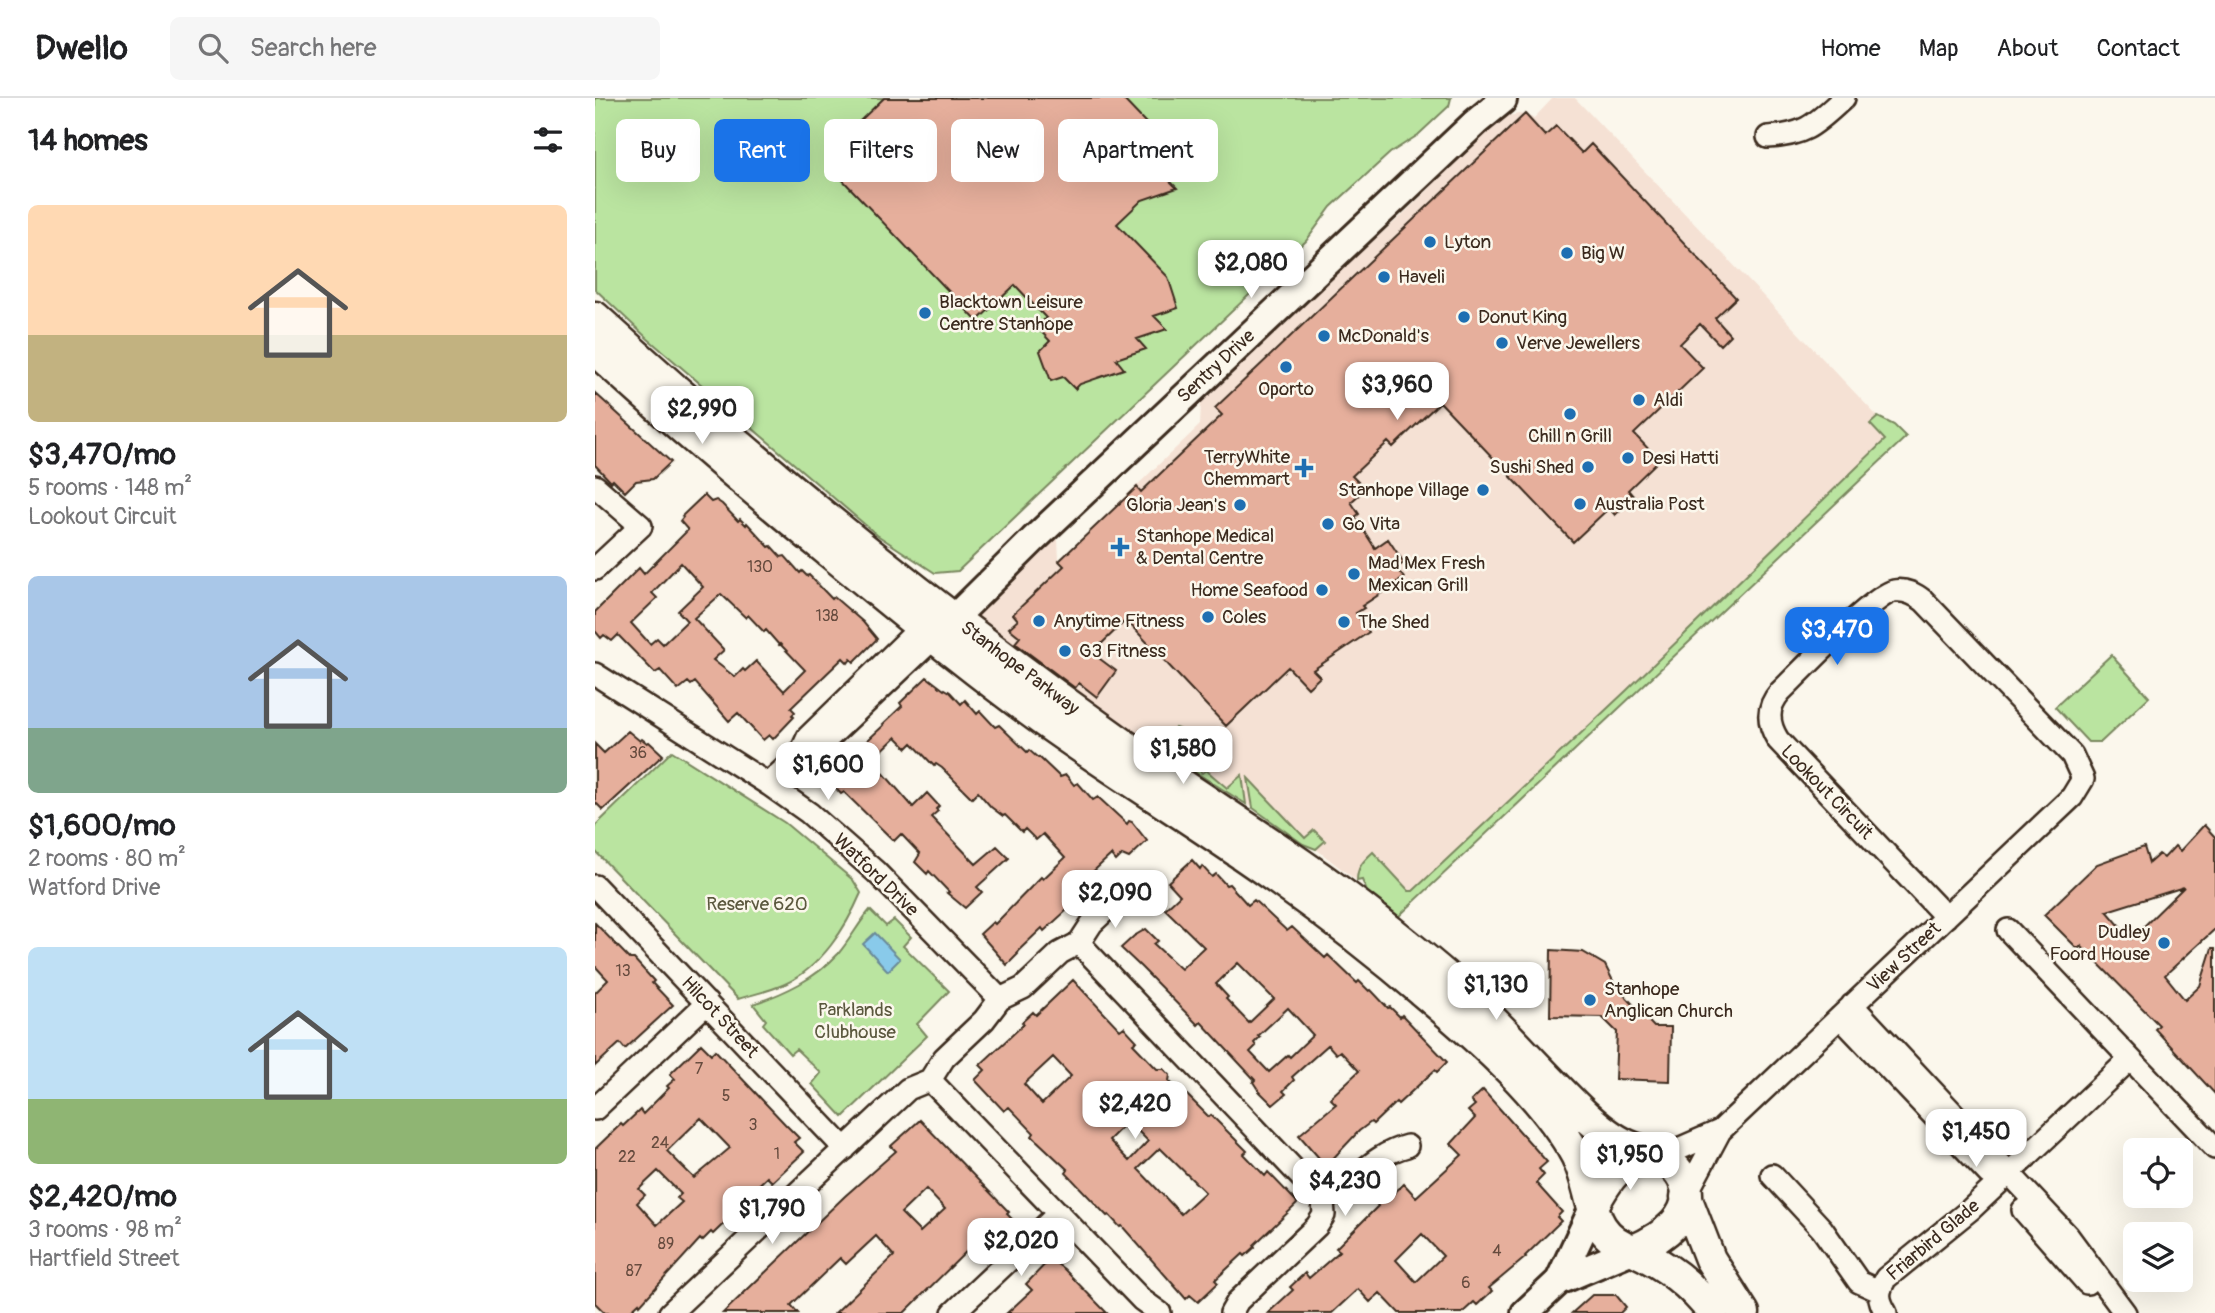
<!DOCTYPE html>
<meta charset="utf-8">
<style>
:root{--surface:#fff;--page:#f6f6f6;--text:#202124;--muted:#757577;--line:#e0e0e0;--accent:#1a73e8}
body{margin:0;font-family:Pangolin,sans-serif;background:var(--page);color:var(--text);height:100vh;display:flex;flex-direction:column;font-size:26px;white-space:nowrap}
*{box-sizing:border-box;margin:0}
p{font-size:23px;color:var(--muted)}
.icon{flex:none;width:38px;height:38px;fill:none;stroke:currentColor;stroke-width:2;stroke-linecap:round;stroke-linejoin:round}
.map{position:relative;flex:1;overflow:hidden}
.details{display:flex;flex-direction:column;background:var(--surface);width:595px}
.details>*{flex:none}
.guide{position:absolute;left:21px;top:21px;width:665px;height:63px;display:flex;gap:14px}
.buttons{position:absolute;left:1528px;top:1040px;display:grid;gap:14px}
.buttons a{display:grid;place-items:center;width:70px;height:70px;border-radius:10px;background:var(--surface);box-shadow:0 7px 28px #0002;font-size:35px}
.price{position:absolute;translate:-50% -60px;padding:0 16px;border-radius:14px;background:#fff;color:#222;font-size:23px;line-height:46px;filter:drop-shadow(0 2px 4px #0008)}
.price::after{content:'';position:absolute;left:50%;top:42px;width:21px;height:16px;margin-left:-10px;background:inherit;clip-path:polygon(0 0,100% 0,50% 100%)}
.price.current{background:var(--accent);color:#fff}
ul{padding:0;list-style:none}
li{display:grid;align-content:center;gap:14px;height:371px;padding:0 28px}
li span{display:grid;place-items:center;height:217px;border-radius:10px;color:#555}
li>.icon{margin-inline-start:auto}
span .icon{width:126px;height:126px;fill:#fffc;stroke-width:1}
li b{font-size:30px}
h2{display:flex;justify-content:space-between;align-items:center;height:84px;padding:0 28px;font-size:30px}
.pill{padding:0 24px;border-radius:10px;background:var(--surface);box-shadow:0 7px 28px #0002;font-size:24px;line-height:63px}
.pill.current{background:var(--accent);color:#fff}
header{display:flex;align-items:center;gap:42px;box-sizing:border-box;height:98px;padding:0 35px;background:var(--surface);border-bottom:2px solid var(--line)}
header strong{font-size:33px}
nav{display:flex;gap:38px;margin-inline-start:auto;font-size:24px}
.search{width:490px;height:63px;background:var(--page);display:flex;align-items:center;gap:18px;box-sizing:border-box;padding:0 24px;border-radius:10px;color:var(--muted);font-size:26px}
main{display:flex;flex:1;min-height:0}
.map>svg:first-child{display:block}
</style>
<header>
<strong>Dwello</strong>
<div class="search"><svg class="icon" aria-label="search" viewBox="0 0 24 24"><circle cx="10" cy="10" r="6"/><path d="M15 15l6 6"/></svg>Search here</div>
<nav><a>Home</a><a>Map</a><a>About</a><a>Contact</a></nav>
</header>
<main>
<section class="details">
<h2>14 homes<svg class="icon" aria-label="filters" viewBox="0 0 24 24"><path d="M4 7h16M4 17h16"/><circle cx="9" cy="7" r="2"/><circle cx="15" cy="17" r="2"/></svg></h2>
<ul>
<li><span style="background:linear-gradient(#ffd9b3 60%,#c2b280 0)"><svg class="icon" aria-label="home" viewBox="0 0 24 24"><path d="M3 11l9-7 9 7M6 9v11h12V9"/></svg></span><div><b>$3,470/mo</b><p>5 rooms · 148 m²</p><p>Lookout Circuit</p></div></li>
<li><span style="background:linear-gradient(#a9c7e8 70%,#7fa58c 0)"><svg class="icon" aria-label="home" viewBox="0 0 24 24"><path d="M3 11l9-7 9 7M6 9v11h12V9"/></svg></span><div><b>$1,600/mo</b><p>2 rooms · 80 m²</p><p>Watford Drive</p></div></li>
<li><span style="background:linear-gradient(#bfe0f5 70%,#8fb573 0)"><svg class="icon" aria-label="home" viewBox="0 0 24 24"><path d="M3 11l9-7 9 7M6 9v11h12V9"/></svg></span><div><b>$2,420/mo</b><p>3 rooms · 98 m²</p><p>Hartfield Street</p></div></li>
</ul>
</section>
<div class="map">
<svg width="1620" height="1215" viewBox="0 0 1620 1215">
<rect width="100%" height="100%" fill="#fbf7ec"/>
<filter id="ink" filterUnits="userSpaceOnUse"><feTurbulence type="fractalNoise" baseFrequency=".0143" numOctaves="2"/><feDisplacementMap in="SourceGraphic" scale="14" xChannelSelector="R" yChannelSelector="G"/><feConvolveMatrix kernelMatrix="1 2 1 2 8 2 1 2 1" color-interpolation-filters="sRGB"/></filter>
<g filter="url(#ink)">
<path fill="#f5e1d4" d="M958,0H980L1283,319L1276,326L1290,342L1031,593L818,793L773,796L767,782L762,783L721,751L708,746L658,710L537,632L526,633L380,519L381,514L455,442L463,441L464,462L605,327L606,305L669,245L673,231L803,121L835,90L861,57L906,19L924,16L939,20Z"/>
<path fill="#bae4a0" stroke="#7a875f" stroke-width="2" d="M0,0H856L854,8L823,37L795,55L736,109L711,143L363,473L340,475L282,437L52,240L0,191Z
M1283,319L1299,327L1311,339L802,820L773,796L767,782L762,783C762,769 768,763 778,754L814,793H818L1031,593L1290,342L1275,326Z
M1516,557L1554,599L1506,644H1493L1460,609Z
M580,630L583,631L574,640L607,675L611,672L632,690L647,677L651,706L573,657L572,638Z
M77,653L190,725L258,782L266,795C251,830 226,869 190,886C175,893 159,896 143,901L0,753V728Z
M653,680L710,740L719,732L730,743L721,751L708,746L658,710Z
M275,812L291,828L299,822L316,839L308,848L354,893L322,926L332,938L248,1019L217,986L226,975L201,951L195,956L168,926L171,922L158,906C190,895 220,881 243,856C255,842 263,826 275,812Z"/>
<path fill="#89caea" stroke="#6a8a98" stroke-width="2" d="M280,835L305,861L293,873L268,846Z"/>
<path fill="#e6af9c" stroke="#3b2a1e" stroke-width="2" fill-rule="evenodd" d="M289,0H527L570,45L564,51L584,72L570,78L582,90L547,102L522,126L573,179L583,210L559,218L572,231L542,241L551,251L521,261L529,271L485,286L480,291L468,279L456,283L445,253L455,243L441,228L451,220L420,187L382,223L241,75L259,59L244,43Z
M930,16L950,38L961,28L987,55L996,46L1141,200L1120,220L1135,237L1125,247L1105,226L1085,246L1108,270L1039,336L1064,362L1033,392L1039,399L1020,417L1014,410L978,444L845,304L798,349L793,344L757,378L766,387L764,390L767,394L756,404L764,416L760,419L780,450L793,441L809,465L801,470L809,480L767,508L769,510L761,515L774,534L718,572L725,579L713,590L693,569L631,628L531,522L497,555L521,573L502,599L484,585L480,590L420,545L425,539L414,530L423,522L418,516L469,468L464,463L542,389L546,394L627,317L620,310Z
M0,295L76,364L58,381L41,383L30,394L18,382L16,384L0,367Z
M109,397L116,404L121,402L127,406L143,423L145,421L151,427L152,425L174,449L176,448L186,459L190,458L205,475L207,473L212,478L214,477L237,501L239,499L268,524L282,541L259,564L256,561L253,565L248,560L196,610L200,614L197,617L199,619L178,641L174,637L168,642L143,615L134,623L100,584L96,587L93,584L83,592L65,572L60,575L23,537L17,543L9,537L6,540L0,533V514L44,470L49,476L93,432L85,423L88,419L87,418ZM86,465L108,489L83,513L92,523L68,546L62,540L55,546L36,525L62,500L57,495ZM126,496L151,520L153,517L169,534L171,532L184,547L185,546L210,572L189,593L161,563L150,573L148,571L140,579L118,562L129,552L99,520Z
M332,579L349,592L350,591L355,594L366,606L370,602L382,616L385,613L400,629L404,627L432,654L434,652L443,660L444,659L465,679L471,677L479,687L483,685L498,702L503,699L532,726L534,723L537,724L552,743L534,760L527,757L521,763L516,757L479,791L482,795L473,805L474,807L471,813L449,833L447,830L422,854L423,856L412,867L385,836L398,824L400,826L446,779L448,781L470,760L448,736L441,742L430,731L427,734L410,717L408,718L396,709L383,694L377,700L347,670L341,666L339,668L317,645L312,650L301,639L277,662L318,709L332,695L344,708L341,711L343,713L336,719L381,766L402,748L414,760L382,789L387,794L370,810L352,795L354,794L334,773L332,776L320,764L325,756L306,736L299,743L249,694L246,696L232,681L237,676L232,671L254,653L256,655L260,652L261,653L289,627L288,626L307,608L305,605Z
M33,633L45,643L47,641L52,645L54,644L68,657L8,712L0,704V646L9,655Z
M1609,727L1620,739V831L1570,877L1590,902L1605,888L1617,850H1620V996L1560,931L1564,927L1486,848L1483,851L1449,817L1502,766L1549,749L1554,765L1564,756L1569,760L1580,748L1585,753ZM1589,789L1536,841L1512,813Z
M597,762L605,771L607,768L617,779L621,776L631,787L634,786L653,807L659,802L692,833L697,829L730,860L733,857L762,885L764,883L774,893L776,892L793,910L795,909L805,919L807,917L852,964L842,974L840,972L803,1006L801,1004L778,1026L776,1024L764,1033L731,1068L704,1037L741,1006L735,1000L764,973L745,953L741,956L733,947L697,979L699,982L688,993L691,996L678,1007L664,993L658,984L660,982L606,924L603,927L546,869L526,850L539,838L551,831L563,843L559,846L586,871L609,849L570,811L585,797L573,784ZM643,865L679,901L654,925L631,901L633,899L621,886ZM693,910L718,937L695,959L693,957L674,974L655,954L661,948L659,945L665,939L663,938Z
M0,825L35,861H39L59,883L57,885L78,907L30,951L25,945L0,968V895L13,882L0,868Z
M956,852L988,854L1010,867L1020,887L1059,929H1076L1075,983L1020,981L1022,934L1007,919L955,918Z
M478,882L525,932L529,929L542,943L538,946L562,971H569L575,977L574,983L588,997L590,995L614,1019L616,1017L652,1053L649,1056L670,1078L673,1074L701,1103L702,1106L659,1147L660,1149L650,1158L648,1156L620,1182L623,1185L603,1204L595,1197L591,1201L527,1128L525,1129L514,1117L512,1118L471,1075L473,1072L437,1038L439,1035L414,1009L409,1013L380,982L390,972L385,967L429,926L427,924L438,914L441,917ZM458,959L476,978L447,1006L429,986ZM533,1023L553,1043L534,1063L514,1042ZM565,1050L610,1094L586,1116L543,1071Z
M106,946L116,956L120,952L190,1026L204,1040L199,1044L209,1054L177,1084L172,1079L153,1097L154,1099L144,1111L118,1136L116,1134L107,1143L105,1141L45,1207L44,1205L33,1215H10L0,1205V1051L26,1026L28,1028L45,1012L48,1016L74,990L72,988L80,981L75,976ZM106,1020L135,1050L99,1080L72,1053ZM63,1073L86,1096L82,1100L87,1104L62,1127L42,1105L50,1097L44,1091Z
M888,992L952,1064L944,1071L949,1077L941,1085L967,1114L962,1119L966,1123L930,1158L931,1159L894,1190L897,1193L882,1207L879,1204L867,1215H804L785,1195L775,1204L763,1191L737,1215H673L698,1192L695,1189L710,1175L714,1180L745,1153L741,1150L783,1108L781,1105L795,1092L798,1096L809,1086L821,1099L867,1057L856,1046L880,1020L873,1013L880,1007L876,1003ZM827,1136L848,1158L821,1184L801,1162Z
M325,1022L414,1114L412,1116L417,1121L392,1145L386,1139L309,1215H240L299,1158L281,1138L251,1166L245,1160L196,1207L203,1215H128L250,1098L301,1053L296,1048ZM331,1091L350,1111L325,1134L306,1115Z
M455,1161L469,1171L512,1215H412L437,1192L431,1186Z
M997,1197H1021L1031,1209L1025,1215H977Z"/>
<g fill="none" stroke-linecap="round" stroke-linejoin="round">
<defs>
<path id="minor" d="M1173,39C1212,37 1221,25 1249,0
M0,388L46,428L0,471
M0,576L173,686L214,715L281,774L405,901
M207,652L213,639L326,529
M173,686L204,657L223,650L340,539
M0,788L250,1051
M1413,832L1620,1050
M484,845L728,1102L729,1117L722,1128L643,1203L636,1215
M1257,907L1473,1138L1530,1215
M1245,919L1394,1076
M335,982L547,1202L565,1215
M0,1011L112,905
M1061,1058L1086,1050L1125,1033
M1177,1077L1227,1131L1264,1184L1284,1193
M1092,1095L1125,1033L1477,699L1488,681L1477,657L1329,503C1320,496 1311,491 1299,493C1278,497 1205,575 1185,594C1171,610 1173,626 1183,642L1351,819
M728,1102C759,1085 777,1057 812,1048
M1428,1112L1492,1185
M75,1215L313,991L335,982L349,960L389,922L405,901L428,890L465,855L484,845L497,825L530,794
M358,1215L464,1115
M1291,1215C1283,1201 1282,1194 1291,1180L1376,1111L1535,961"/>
<path id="tertiary" d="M345,534L438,442L881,24L908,2
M964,1183L1037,1152
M930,1215L964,1183L998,1110"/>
<path id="secondary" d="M0,219C165,371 341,513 524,643C609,704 700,757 782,822C813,847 845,872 874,899C914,937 950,979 990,1017C1002,1028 1016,1040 1032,1047C1053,1056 1077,1059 1088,1081C1105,1116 1065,1141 1039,1152C990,1137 1001,1095 981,1057C949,998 885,942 834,899C786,858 736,819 685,783C607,727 525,678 447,622C379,573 314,519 249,466C164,397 81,326 0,252
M1091,1099L1115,1161L1149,1215
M998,1108C1015,1077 1023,1064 1059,1057
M1039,1152C1072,1168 1096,1186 1118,1215"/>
</defs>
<use href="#minor" stroke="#3b2a1e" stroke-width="26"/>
<use href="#tertiary" stroke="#3b2a1e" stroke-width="32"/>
<use href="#secondary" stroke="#3b2a1e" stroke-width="35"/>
<use href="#minor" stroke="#fbf7ec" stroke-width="21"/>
<use href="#tertiary" stroke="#fbf7ec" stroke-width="26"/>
<use href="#secondary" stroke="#fbf7ec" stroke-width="30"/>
</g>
</g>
<g fill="#1f6fb2" stroke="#fbf7ec" stroke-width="2.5">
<circle cx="835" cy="144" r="7"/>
<circle cx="972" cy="155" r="7"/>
<circle cx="789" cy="179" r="7"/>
<circle cx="330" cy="215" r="7"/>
<circle cx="869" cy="219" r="7"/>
<circle cx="729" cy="238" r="7"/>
<circle cx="907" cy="245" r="7"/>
<circle cx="691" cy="269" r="7"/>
<circle cx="1044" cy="302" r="7"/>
<circle cx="975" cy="316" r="7"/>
<circle cx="1033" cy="360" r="7"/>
<circle cx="993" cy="369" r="7"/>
<path d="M705.5 359.5h7v7h7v7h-7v7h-7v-7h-7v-7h7z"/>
<circle cx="888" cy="392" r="7"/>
<circle cx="985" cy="406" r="7"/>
<circle cx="645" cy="407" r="7"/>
<circle cx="733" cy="426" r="7"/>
<path d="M521.5 438.5h7v7h7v7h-7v7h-7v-7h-7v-7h7z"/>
<circle cx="759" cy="476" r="7"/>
<circle cx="727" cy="492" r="7"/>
<circle cx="613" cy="519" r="7"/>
<circle cx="444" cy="523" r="7"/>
<circle cx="749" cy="524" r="7"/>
<circle cx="470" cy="553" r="7"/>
<circle cx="1569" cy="845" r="7"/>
<circle cx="995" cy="902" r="7"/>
</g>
<g text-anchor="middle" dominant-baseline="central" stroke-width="5" stroke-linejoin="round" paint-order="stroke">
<g font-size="16" fill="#664b3e">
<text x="165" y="469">130</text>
<text x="232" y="518">138</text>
<text x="43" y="655">36</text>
<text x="28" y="873">13</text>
<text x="104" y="971">7</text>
<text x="131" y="998">5</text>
<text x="158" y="1027">3</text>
<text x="65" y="1045">24</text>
<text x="182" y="1056">1</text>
<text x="32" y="1059">22</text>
<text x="71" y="1146">89</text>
<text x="902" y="1153">4</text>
<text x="39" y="1173">87</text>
<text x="871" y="1185">6</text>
</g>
<g font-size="19" fill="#3b2a1e" stroke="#fbf7ec" text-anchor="start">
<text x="849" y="144">Lyton</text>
<text x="986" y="155">Big W</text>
<text x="803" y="179">Haveli</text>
<text x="344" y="204">Blacktown Leisure<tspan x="344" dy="22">Centre Stanhope</tspan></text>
<text x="883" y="219">Donut King</text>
<text x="743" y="238">McDonald's</text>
<text x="921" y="245">Verve Jewellers</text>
<text x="691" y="291" text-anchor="middle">Oporto</text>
<text x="1058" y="302">Aldi</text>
<text x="975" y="338" text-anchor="middle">Chill n Grill</text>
<text x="695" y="359" text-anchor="end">TerryWhite<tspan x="695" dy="22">Chemmart</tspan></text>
<text x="1047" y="360">Desi Hatti</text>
<text x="979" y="369" text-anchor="end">Sushi Shed</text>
<text x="874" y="392" text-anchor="end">Stanhope Village</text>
<text x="999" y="406">Australia Post</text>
<text x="631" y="407" text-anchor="end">Gloria Jean's</text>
<text x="747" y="426">Go Vita</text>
<text x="541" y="438">Stanhope Medical<tspan x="541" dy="22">&amp; Dental Centre</tspan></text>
<text x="773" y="465">Mad Mex Fresh<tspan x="773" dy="22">Mexican Grill</tspan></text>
<text x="713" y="492" text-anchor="end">Home Seafood</text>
<text x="627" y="519">Coles</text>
<text x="458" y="523">Anytime Fitness</text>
<text x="763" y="524">The Shed</text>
<text x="484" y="553">G3 Fitness</text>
<text x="1555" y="834" text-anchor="end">Dudley<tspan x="1555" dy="22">Foord House</tspan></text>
<text x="1009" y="891">Stanhope<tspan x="1009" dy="22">Anglican Church</tspan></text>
</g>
<g font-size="19" fill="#3b2a1e" stroke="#fbf7ec">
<text transform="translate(621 268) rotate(-43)">Sentry Drive</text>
<text transform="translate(425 570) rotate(37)">Stanhope Parkway</text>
<text transform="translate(1232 694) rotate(46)">Lookout Circuit</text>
<text transform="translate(281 777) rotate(44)">Watford Drive</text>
<text transform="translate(1309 859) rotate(-43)">View Street</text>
<text transform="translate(125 919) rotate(47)">Hilcot Street</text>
<text transform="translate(1338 1142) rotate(-40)">Friarbird Glade</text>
</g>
<g font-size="19" fill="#5b583e" stroke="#fbf7ec">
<text x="162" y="806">Reserve 620</text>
<text x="260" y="912">Parklands<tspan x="260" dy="22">Clubhouse</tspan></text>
</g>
</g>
</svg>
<div class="buttons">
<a><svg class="icon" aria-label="locate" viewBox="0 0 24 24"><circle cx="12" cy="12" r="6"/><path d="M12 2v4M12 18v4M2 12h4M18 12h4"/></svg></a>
<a><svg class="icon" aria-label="layers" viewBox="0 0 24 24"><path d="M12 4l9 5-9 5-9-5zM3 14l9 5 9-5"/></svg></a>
</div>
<b class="price" style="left:656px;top:202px">$2,080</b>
<b class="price" style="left:802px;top:324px">$3,960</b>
<b class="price" style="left:107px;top:348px">$2,990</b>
<b class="price current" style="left:1242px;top:569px">$3,470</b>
<b class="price" style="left:588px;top:688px">$1,580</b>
<b class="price" style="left:233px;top:704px">$1,600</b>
<b class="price" style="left:520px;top:832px">$2,090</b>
<b class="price" style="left:901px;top:924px">$1,130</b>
<b class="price" style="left:540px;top:1043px">$2,420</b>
<b class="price" style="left:1381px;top:1071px">$1,450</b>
<b class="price" style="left:1035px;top:1094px">$1,950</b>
<b class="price" style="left:750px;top:1120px">$4,230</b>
<b class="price" style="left:177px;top:1148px">$1,790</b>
<b class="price" style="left:426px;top:1180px">$2,020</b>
<div class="guide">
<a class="pill">Buy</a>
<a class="pill current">Rent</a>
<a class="pill">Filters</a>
<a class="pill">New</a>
<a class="pill">Apartment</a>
</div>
</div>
</main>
